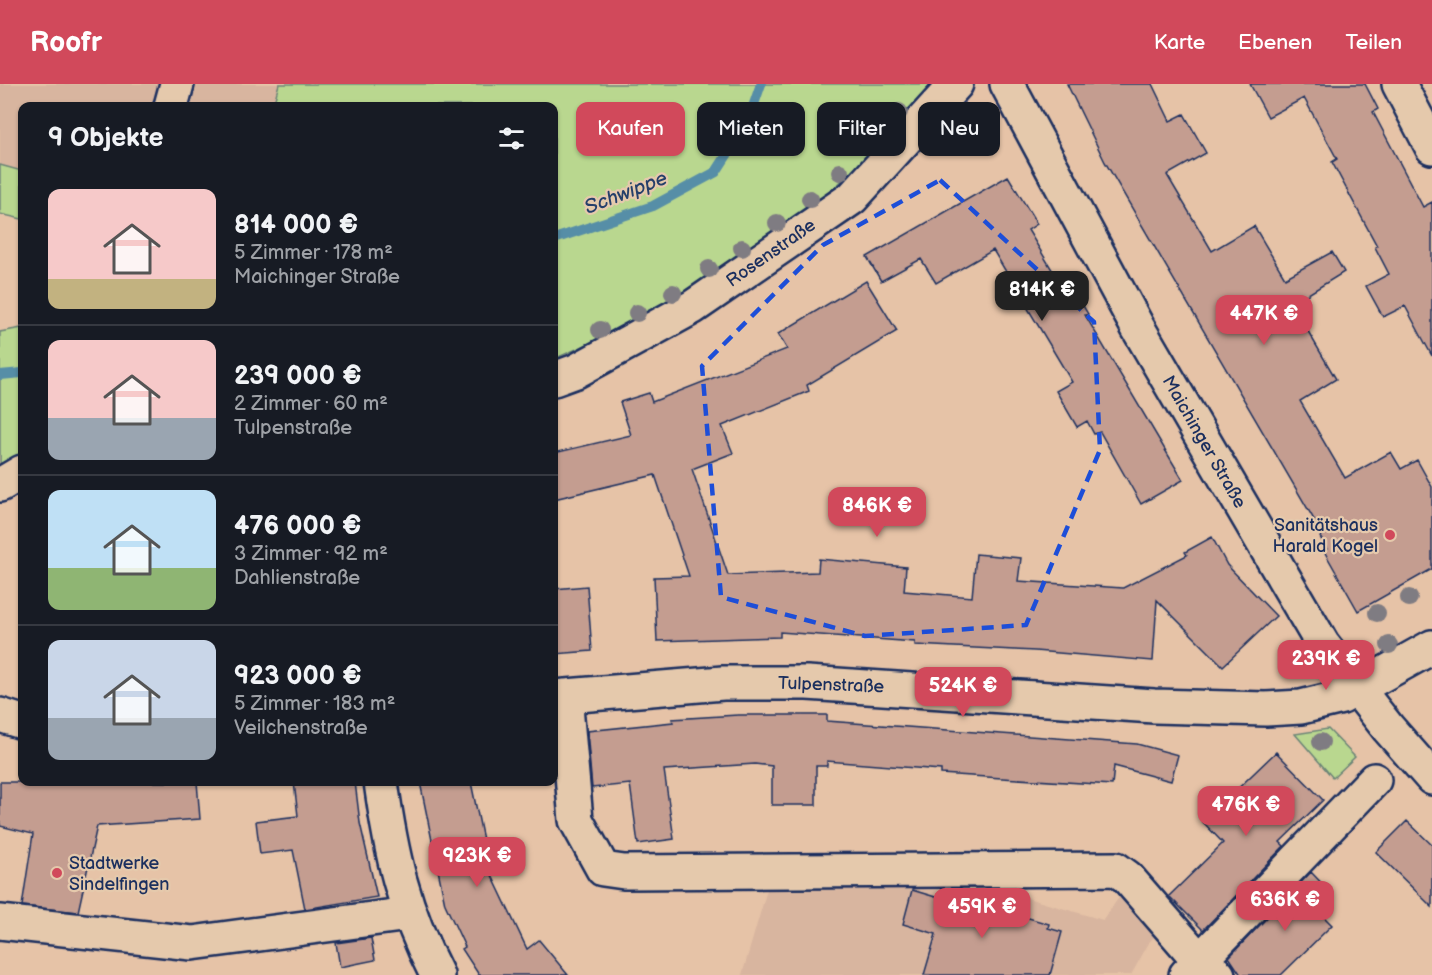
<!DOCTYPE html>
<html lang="de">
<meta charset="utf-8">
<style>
:root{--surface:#171b24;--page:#242831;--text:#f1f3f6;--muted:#9ea1a6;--line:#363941;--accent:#d1495b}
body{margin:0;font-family:"Balsamiq Sans",sans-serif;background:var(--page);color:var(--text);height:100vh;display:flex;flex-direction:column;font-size:22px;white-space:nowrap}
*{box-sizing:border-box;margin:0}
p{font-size:20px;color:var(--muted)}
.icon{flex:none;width:33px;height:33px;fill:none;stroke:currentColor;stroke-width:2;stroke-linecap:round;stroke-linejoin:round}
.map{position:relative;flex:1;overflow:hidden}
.details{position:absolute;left:18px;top:18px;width:540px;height:684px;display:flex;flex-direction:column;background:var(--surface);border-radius:12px;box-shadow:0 2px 4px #0004}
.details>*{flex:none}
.guide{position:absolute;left:576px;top:18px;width:570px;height:54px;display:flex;gap:12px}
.price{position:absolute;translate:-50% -51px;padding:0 14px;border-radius:12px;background:var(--accent);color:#fff;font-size:20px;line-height:39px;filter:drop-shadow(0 2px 3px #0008)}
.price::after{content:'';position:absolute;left:50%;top:36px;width:18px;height:14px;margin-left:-9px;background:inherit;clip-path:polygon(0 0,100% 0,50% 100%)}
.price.on{background:#222;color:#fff}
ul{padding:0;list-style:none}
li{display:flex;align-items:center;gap:18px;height:150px;padding:0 30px}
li+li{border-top:2px solid var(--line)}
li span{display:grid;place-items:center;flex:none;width:168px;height:120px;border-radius:12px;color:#555}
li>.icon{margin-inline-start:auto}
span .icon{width:72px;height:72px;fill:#fffc;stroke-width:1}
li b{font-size:26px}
h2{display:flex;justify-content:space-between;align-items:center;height:72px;padding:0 30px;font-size:26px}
.tag{padding:0 21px;border-radius:12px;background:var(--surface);box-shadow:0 2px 4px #0004;font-size:21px;line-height:54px}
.tag.on{background:var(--accent);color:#fff}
header{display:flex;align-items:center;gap:36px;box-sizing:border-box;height:84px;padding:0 30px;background:var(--accent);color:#fff}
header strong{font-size:28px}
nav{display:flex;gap:33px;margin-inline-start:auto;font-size:21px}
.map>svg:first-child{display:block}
</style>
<header>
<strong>Roofr</strong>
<nav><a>Karte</a><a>Ebenen</a><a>Teilen</a></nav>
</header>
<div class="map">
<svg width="1432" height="891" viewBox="0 0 1432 891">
<rect width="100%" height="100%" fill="#e6c3a7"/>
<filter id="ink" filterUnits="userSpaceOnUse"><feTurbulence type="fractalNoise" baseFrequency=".0167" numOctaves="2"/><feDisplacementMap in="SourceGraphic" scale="12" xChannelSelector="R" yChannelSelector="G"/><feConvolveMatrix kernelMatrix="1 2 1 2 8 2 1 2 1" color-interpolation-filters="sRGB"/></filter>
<g filter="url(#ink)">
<path fill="#d8b59f" d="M0,0H279L273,22H22V87L0,82Z
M1020,791L1027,814L1103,836L1127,802L1163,844L1150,857L1131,891H742L769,799Z"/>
<path fill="#b9d78f" stroke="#6a8376" stroke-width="1.5" d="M279,0H932C843,120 690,217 554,275V22H273Z
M0,81L22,87V135L0,130Z
M22,244V375L0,385V248Z
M1328,645L1355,673L1333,694L1295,650Z"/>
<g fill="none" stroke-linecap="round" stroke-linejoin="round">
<path stroke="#568ea7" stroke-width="10" d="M554,155L653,122L716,88L747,40L761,0
M0,291L22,289"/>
</g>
<path fill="#c49d90" stroke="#1b2f5e" stroke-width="1.5" d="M1067,0H1152L1170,37L1184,30L1206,69L1167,91L1212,167L1254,142L1285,194L1332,168L1344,188L1292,220L1336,295L1300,317L1345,394L1391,368L1401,385L1417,376L1432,403V485L1358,527L1324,467L1327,465L1320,453L1323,451L1105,78Z
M1250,0H1365L1378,25L1373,28L1423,123L1432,118V272L1405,222L1383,233L1366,202L1389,190L1375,163L1377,162L1332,78L1337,75L1304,14L1268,33Z
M1008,92L1037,140L1028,146L1057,194L1064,190L1088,230L1085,231L1183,396L1141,420L1100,348L1094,350L1087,337L1077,343L1056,307L1072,298L993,166L936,199L921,175L881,197L867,173Z
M866,197L897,247L807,301L809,307L722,342L733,369L692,385L728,491L818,488L819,475L906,483L904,507L972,513L976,470L1021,474L1018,497L1123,504L1187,471L1185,468L1212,453L1227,481L1276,532L1223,582L1157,516L1153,577L1035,567L915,561V558L780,548V553L657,557L654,493L689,492L655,391L554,415V369L631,351L620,318L649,309L652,318L787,265L778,250Z
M587,502L592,567L554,570V505Z
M738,631H827V637L1137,660L1178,671L1171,697L1114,682L1112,701L941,690V686L827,677V682H816V721H772V682L755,680L664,686L674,755L638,760L630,700L592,704L587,647L673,638L672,635Z
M1276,668L1323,716L1280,758L1284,762L1203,846L1169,812L1223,759L1203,738Z
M0,698H197L200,735L97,742L78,828L22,822L33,750L0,742Z
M294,698H355L360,739L377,813L305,825L293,766L260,770L256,737L298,732Z
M420,698H471L489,785L527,865L539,856L568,891H479L462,865L465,863L445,820Z
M1407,737L1432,761V823L1376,768Z
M1311,788L1331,809L1316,825L1332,841L1281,891H1241L1229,873Z
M912,806L969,823L971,817L1049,840L1048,844L1062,848L1050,891H924L936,850L903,840Z
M371,854L375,876L340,883L336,859Z"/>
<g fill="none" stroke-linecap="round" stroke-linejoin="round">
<defs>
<path id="minor" d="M1007,0L1138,244L1323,561L1388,644L1432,694
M1399,0L1432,63
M171,22L177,0
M554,295L576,287L693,223L852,114L956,0
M0,401L22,388
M565,612L576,736L603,785L624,788L1116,785L1127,793L1199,876L1218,891
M554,613L723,599H807L1154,622L1266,625L1301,623L1342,613L1432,563
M0,631L22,638
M381,698C391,770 403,825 437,891
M0,838L192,859L409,830
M1186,891L1374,696"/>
</defs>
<use href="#minor" stroke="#1b2f5e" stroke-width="38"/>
<use href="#minor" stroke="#e5c9ac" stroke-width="33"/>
</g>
<g fill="#7f7b82">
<circle cx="899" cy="28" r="9"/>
<circle cx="871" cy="59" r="9"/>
<circle cx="840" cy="88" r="9"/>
<circle cx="810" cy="115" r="9"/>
<circle cx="777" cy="139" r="9"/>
<circle cx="742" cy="164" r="9"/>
<circle cx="709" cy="185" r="9"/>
<circle cx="673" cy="209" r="9"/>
<circle cx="637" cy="229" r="9"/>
<circle cx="600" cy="246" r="9"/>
<circle cx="1409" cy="514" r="9"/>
<circle cx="1377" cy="529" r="9"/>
<circle cx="1389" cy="561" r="9"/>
<circle cx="1321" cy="658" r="9"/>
</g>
</g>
<path fill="none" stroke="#1d4ed8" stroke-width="4.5" stroke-dasharray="12 8" stroke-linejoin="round" d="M940,96L1094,238L1100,366L1026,541L865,552L721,513L702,282L823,161Z"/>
<g fill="#d1495b" stroke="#e5c9ac" stroke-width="2">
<circle cx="1390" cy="451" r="6"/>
<circle cx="57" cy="789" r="6"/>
</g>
<g text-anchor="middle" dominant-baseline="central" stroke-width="4.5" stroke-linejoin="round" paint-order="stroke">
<g font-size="18" fill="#1b2f5e" stroke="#e5c9ac">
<text transform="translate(771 169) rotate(-35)">Rosenstraße</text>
<text transform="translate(1204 358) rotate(60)">Maichinger Straße</text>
<text transform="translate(831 601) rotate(2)">Tulpenstraße</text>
</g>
<g font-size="18" fill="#1b2f5e" stroke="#e5c9ac" text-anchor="end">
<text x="1378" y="441">Sanitätshaus<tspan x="1378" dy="21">Harald Kogel</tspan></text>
<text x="69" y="779" text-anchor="start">Stadtwerke<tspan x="69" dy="21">Sindelfingen</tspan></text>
</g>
<g font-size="20" font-style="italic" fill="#253f6a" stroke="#e5c9ac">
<text transform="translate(626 109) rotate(-21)">Schwippe</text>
</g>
</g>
</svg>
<b class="price on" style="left:1042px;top:238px">814K €</b>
<b class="price" style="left:1264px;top:262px">447K €</b>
<b class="price" style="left:877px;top:454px">846K €</b>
<b class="price" style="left:1326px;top:607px">239K €</b>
<b class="price" style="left:963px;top:634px">524K €</b>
<b class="price" style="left:1246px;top:753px">476K €</b>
<b class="price" style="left:477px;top:804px">923K €</b>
<b class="price" style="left:1285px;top:848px">636K €</b>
<b class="price" style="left:982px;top:855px">459K €</b>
<div class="guide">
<a class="tag on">Kaufen</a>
<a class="tag">Mieten</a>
<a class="tag">Filter</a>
<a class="tag">Neu</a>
</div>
<section class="details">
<h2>9 Objekte<svg class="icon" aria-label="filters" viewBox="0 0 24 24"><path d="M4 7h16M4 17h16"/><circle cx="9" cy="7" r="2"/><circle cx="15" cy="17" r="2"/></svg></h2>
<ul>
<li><span style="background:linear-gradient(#f6c9c9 75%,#c2b280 0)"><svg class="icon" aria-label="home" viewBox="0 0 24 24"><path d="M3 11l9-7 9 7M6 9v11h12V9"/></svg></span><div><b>814 000 €</b><p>5 Zimmer · 178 m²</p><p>Maichinger Straße</p></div></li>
<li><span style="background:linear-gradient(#f6c9c9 65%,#9aa5b1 0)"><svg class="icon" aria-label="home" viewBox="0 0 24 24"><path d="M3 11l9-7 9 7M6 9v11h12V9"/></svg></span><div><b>239 000 €</b><p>2 Zimmer · 60 m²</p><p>Tulpenstraße</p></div></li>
<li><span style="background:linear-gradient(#bfe0f5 65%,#8fb573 0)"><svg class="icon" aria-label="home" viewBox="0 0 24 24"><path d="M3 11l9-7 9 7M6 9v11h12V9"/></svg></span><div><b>476 000 €</b><p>3 Zimmer · 92 m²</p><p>Dahlienstraße</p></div></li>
<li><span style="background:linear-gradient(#c9d6e8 65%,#9aa5b1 0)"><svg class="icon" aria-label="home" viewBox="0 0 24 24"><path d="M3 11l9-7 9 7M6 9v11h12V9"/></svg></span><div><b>923 000 €</b><p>5 Zimmer · 183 m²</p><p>Veilchenstraße</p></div></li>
</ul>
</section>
</div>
